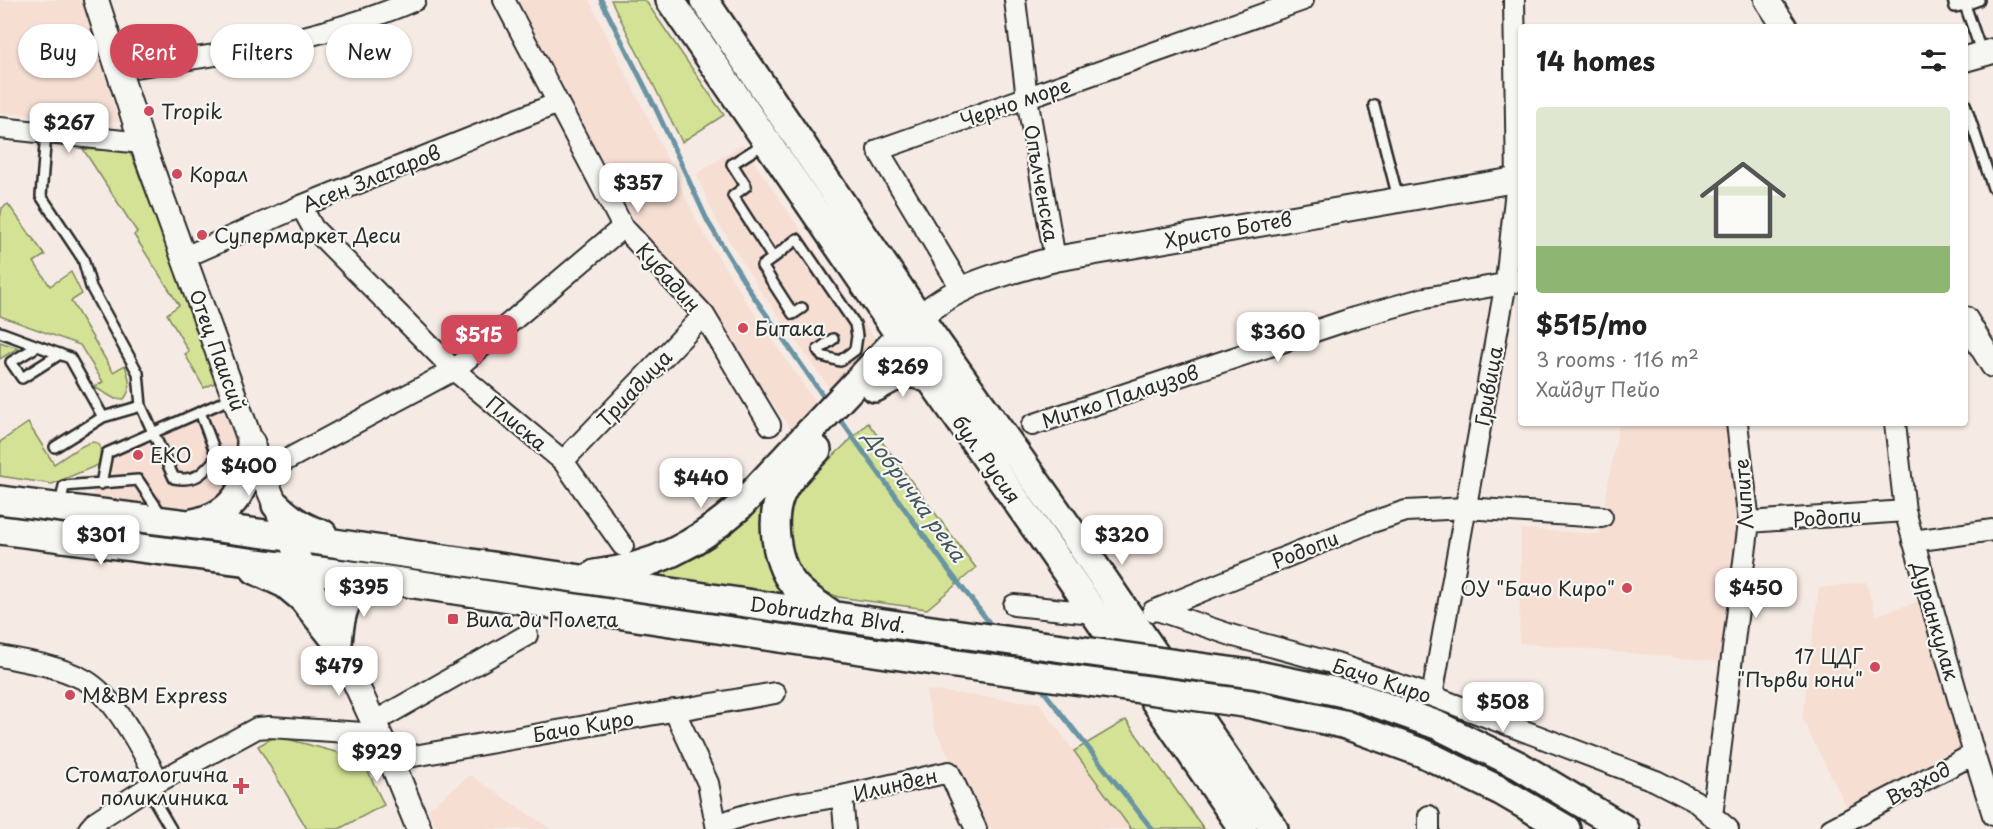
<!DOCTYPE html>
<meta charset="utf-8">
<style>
:root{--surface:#fff;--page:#f2f2f2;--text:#222;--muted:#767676;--line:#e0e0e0;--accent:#d1495b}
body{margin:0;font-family:"Playpen Sans",sans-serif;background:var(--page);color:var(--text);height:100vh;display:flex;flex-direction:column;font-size:22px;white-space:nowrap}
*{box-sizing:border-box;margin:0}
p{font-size:20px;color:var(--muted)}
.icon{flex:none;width:33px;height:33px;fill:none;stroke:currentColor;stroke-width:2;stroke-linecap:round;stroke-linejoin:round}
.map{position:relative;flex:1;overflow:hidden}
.details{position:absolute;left:1518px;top:24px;width:450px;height:402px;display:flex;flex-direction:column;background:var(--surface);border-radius:6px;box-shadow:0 2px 4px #0004}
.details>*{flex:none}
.guide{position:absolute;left:18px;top:24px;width:570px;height:54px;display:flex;gap:12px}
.price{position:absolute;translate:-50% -51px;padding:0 14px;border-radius:12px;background:#fff;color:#222;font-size:20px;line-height:39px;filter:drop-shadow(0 2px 3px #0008)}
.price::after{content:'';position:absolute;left:50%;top:36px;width:18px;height:14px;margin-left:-9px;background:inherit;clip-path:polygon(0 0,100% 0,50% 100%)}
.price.on{background:var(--accent);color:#fff}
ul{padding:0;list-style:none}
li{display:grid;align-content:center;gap:12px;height:318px;padding:0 18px}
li+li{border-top:2px solid var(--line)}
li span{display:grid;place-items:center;height:186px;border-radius:6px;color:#555}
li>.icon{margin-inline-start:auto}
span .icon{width:108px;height:108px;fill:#fffc;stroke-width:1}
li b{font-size:26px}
h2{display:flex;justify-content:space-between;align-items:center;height:72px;padding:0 18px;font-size:26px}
.tag{padding:0 21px;border-radius:27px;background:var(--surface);box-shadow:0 2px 4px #0004;font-size:21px;line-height:54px}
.tag.on{background:var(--accent);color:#fff}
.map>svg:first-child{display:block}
</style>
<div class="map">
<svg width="1993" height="829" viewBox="0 0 1993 829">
<rect width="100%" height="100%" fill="#f6ebe4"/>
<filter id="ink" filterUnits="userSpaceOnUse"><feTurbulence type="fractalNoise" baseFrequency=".0167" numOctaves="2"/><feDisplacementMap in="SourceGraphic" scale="12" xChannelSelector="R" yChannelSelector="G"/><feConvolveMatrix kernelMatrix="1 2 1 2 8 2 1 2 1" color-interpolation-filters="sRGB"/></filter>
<g filter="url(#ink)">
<path fill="#f6ded3" d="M0,0H82L119,122L0,113Z
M511,0H589L646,114L700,227L744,298L818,406L792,431L709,312L629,224Z
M742,144L879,345L832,392L760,290L715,218L696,174Z
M224,398L242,444L231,488L209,504L188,509L92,497L102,451Z
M1619,423H1731L1742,519L1725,662L1519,643L1521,529L1599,534Z
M1866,582L1876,615L1923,600L1964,753L1849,812L1802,719L1819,588Z
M925,690L1039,703L1131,829H985L934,727Z
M470,775L551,829H437L428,809Z"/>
<path fill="#d3e295" stroke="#7f8660" stroke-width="1.5" d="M611,0H645L724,115L682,142Z
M83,149L129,152L132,157L219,381L204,388L185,354L189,352L167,314L179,305L134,235L137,232Z
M8,204L45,255L34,262L50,286L71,272L82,294L71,301L113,372L125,365C129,378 133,388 124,399H115L94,387L103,382L80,345L0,316V218L2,208Z
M0,342L18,348L0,359Z
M28,423L54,464C70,454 111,420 98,465L52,484L0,476V442Z
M868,423L976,568L927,609L838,597L816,588L801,574L787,543V520L793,498L810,478Z
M769,491L789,595L645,574Z
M1126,720L1204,829H1131L1074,751Z
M276,736L362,759L384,805L339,829H307L258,746Z"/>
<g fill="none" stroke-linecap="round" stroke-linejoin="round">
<path stroke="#6994a4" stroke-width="5" d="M601,0L656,109L708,222L752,294L828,403
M837,415L950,572L995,630
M1038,684L1152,829"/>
<defs>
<path id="service" d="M1953,0L1955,7L1965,5
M1979,0L1965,5L1982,54
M1965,104L1993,188
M1374,105L1398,198
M46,133L41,196L83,259L91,287L138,373L141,406L103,417L55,447
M765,143L732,164L746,186L733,196L773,258L762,266L793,314L802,308
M773,258L797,239L855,324L857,336L855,350L840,361L822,356L818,350L833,339
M0,332L70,358L103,417
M38,346L11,362L22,378L60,354
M141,406L174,478C197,482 203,473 217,457L200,412
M101,484L107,453L232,398
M60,506L64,486L138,480L163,517
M147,788L171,829"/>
<path id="minor" d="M504,0L623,227L704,315L770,425
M1015,0L1027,98L1055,259
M118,69C218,56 321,41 415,0
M0,128L142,143
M301,206L313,228L454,370L563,461L623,546
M185,257L301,206L558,103
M961,288L878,150L1303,0
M1895,423L1905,511L1974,754L1993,815
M1032,425L1354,318L1425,298L1521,281
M563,461L704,315
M262,473L454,370L623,227
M1749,522L1905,511
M1913,541L1993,530
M1014,605L1103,614
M1157,610L1234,636L1336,664L1432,696L1656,781L1695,801L1728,829
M1153,611L1369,523L1406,511L1466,508L1602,517
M0,656C28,662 55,665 81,678C115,694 140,749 159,781
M1432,696L1506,282L1517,180L1514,0
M674,710L708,783L717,829
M374,722L527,635
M391,760L775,693
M842,796L949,772L976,829
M1712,816L1749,522L1737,423
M718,825C757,808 800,803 842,796L845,829
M89,829L96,821L147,788L257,728L270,727L379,734
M1429,829V816
M1831,829L1974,754"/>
<path id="tertiary" d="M96,0L142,143L262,473L303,569L391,760L419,829
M1767,0L1785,27
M1965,59L1993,51
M1965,319L1993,365
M906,330C950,285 997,275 1055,259L1521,179"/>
<path id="secondary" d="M670,0L900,336L1046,543L1243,829
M704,0L919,317L1069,528L1274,829
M875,388C897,375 907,368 931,380
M817,450C806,462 792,474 784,488C768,515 775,566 797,588C806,598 819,605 830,613
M0,500L320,541L946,632
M276,505C290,519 304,529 323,534
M193,523C237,514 249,485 251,443
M0,530L374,578L941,662
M255,570L285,584L303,599L338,643
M595,574C655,566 695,546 739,507L900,336
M338,643C340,615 345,588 374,578
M1353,695L1437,725L1518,765L1625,829
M1343,724L1423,753L1501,791L1566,829"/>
</defs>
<use href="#service" stroke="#2b2b2b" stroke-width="14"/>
<use href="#minor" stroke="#2b2b2b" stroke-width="24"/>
<use href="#tertiary" stroke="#2b2b2b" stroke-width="28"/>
<use href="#secondary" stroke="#2b2b2b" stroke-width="32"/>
<use href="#service" stroke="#f6f6f2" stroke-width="9"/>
<use href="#minor" stroke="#f6f6f2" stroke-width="20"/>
<use href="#tertiary" stroke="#f6f6f2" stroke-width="24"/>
<use href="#secondary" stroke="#f6f6f2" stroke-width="27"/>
<defs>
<path id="secondary-bridge" d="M946,632L1258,675L1353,695
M941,662L1251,704L1343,724"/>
</defs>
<use href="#secondary-bridge" stroke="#2b2b2b" stroke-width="32" stroke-linecap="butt"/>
<use href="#secondary-bridge" stroke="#f6f6f2" stroke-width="27"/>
</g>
</g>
<g fill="#d1495b" stroke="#f6f6f2" stroke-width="2">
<circle cx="149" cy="111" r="6"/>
<circle cx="177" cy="174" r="6"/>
<circle cx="202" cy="235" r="6"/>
<circle cx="743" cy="328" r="6"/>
<circle cx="138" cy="455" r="6"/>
<circle cx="1627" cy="588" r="6"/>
<rect x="447" y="613" width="12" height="12" rx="3"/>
<circle cx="1875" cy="667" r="6"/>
<circle cx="70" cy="695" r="6"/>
<path d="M238 777h6v6h6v6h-6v6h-6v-6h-6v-6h6z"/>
</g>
<g text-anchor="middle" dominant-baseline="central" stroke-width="4.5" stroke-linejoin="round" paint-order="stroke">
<g font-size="20" fill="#2b2b2b" stroke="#f6f6f2">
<text transform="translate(1015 102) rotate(-19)">Черно море</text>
<text transform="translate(371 178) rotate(-22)">Асен Златаров</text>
<text transform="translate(1042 183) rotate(80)">Опълченска</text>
<text transform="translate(1228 229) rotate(-10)">Христо Ботев</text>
<text transform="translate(669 277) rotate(48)">Кубадин</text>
<text transform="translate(218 350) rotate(70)">Отец Паисий</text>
<text transform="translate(1488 386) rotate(-80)">Гривица</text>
<text transform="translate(634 388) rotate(-46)">Триадица</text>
<text transform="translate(1120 396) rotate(-18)">Митко Палаузов</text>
<text transform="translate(517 423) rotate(40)">Плиска</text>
<text transform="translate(987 459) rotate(55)">бул. Русия</text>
<text transform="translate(1743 494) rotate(-94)">Липите</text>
<text transform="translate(1827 517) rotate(-4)">Родопи</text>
<text transform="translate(1305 549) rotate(-22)">Родопи</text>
<text transform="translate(828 614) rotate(8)">Dobrudzha Blvd.</text>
<text transform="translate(1936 621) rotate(74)">Дуранкулак</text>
<text transform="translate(1382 680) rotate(18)">Бачо Киро</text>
<text transform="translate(583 726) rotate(-10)">Бачо Киро</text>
<text transform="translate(1918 783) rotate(-28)">Възход</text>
<text transform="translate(895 784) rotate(-13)">Илинден</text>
</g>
<g font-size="20" fill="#2b2b2b" stroke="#f6f6f2" text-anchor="start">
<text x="161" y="111">Tropik</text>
<text x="189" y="174">Корал</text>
<text x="214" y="235">Супермаркет Деси</text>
<text x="755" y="328">Битака</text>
<text x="150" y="455">EKO</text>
<text x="1615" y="588" text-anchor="end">ОУ "Бачо Киро"</text>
<text x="465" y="619">Вила ди Полета</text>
<text x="1863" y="656" text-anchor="end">17 ЦДГ<tspan x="1863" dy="23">"Първи юни"</tspan></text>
<text x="82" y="695">M&amp;BM Express</text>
<text x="228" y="774" text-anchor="end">Стоматологична<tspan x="228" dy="23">поликлиника</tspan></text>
</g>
<g font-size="21" font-style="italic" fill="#45575e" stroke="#f6f6f2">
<text transform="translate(916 495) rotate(54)">Добричка река</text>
</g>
</g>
</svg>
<b class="price" style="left:69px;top:154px">$267</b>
<b class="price" style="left:638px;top:214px">$357</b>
<b class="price" style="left:1278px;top:363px">$360</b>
<b class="price on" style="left:479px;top:366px">$515</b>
<b class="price" style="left:903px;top:398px">$269</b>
<b class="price" style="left:249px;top:497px">$400</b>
<b class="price" style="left:701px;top:509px">$440</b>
<b class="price" style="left:101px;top:566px">$301</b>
<b class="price" style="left:1122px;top:566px">$320</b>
<b class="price" style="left:364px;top:618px">$395</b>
<b class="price" style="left:1756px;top:619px">$450</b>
<b class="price" style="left:339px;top:697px">$479</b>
<b class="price" style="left:1503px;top:733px">$508</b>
<b class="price" style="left:377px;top:783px">$929</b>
<div class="guide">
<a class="tag">Buy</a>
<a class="tag on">Rent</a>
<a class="tag">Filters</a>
<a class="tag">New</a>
</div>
<section class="details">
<h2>14 homes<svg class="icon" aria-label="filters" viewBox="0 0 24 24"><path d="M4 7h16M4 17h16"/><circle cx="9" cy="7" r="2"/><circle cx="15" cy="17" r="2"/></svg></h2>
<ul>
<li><span style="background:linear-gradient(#dfe7d0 75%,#8fb573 0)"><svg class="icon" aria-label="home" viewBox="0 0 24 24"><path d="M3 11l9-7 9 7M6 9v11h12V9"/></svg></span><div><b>$515/mo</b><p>3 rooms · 116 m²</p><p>Хайдут Пейо</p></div></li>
</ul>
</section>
</div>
